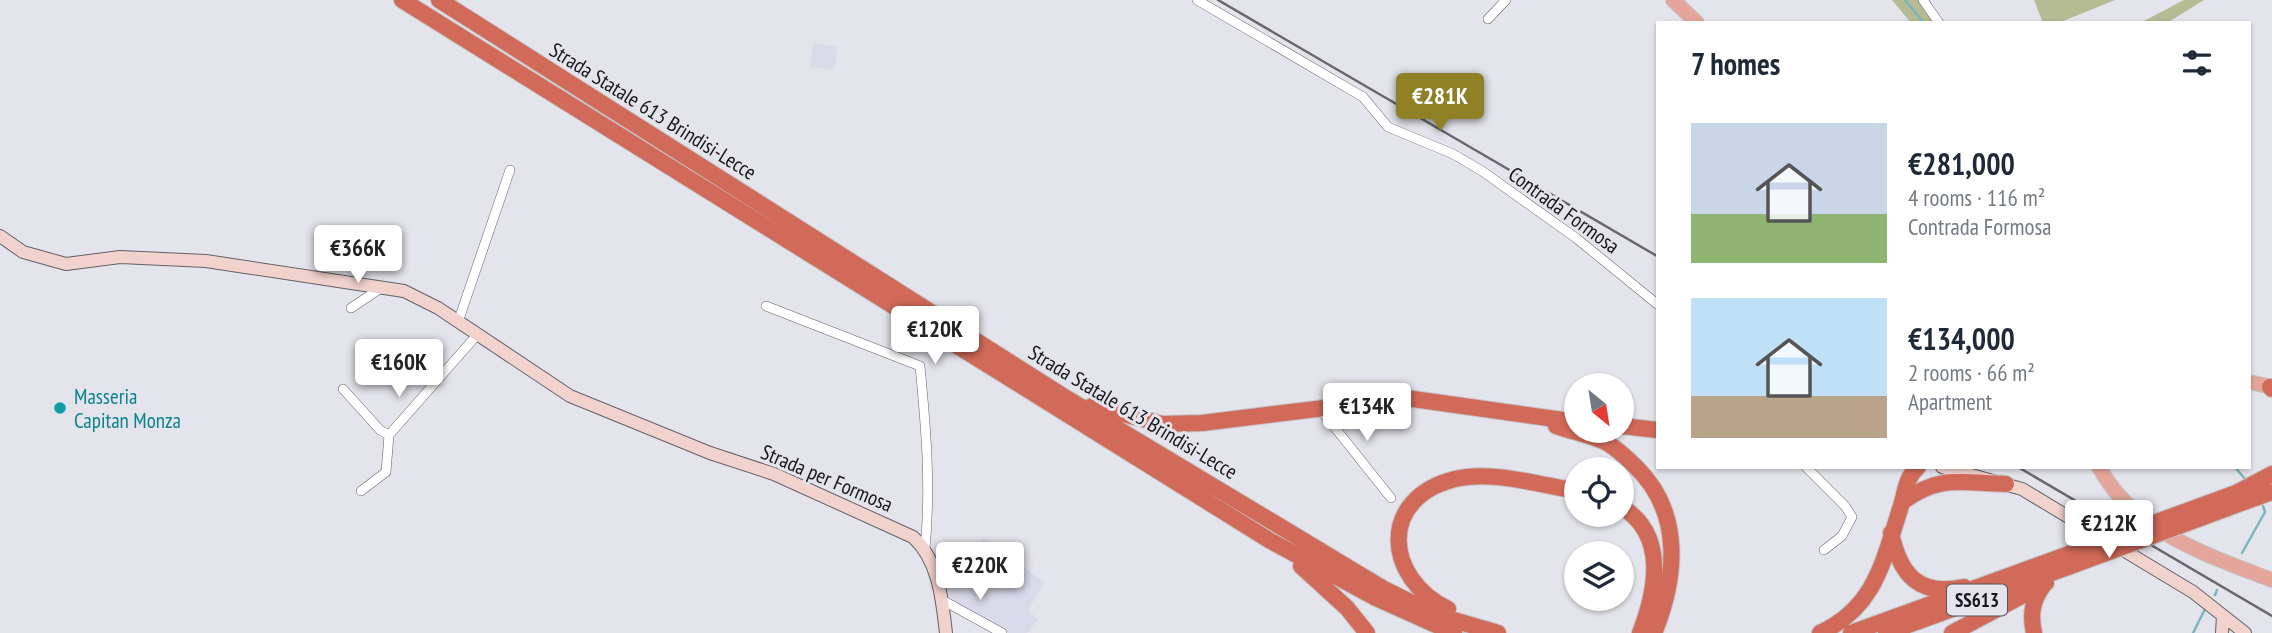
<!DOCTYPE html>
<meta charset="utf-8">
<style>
:root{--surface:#fff;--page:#f2f2f3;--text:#1f2937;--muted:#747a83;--accent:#8f8026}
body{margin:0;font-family:"PT Sans Narrow",sans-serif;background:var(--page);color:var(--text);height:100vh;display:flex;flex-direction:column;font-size:26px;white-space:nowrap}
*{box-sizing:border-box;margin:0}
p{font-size:23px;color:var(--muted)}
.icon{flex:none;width:38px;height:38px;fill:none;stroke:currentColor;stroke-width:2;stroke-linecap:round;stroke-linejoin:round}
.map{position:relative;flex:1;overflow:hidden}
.drawer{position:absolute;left:1656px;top:21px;width:595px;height:448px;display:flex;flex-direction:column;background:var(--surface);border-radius:0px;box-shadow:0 2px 5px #0004}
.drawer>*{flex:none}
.needle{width:46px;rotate:150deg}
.buttons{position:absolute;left:1564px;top:373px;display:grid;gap:14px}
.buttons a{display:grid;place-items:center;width:70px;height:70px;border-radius:50%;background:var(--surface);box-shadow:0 2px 5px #0004;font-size:35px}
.price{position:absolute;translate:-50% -60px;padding:0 16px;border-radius:7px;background:#fff;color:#222;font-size:23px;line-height:46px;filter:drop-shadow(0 2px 4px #0008)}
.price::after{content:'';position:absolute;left:50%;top:42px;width:21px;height:16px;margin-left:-10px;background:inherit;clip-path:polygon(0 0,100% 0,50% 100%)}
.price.selected{background:var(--accent);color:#fff}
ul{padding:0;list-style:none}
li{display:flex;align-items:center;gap:21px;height:175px;padding:0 35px}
li span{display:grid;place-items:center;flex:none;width:196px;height:140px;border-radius:0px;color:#555}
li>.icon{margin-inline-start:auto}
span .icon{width:84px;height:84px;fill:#fffc;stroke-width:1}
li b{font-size:30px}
h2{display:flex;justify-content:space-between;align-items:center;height:84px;padding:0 35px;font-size:30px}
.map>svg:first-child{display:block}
</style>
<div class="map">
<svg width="2272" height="633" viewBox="0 0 2272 633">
<rect width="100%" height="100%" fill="#e4e4ec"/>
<path fill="#dbdaea" d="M813,43L838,46L834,70L810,67Z
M984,537L1045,583L1028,609L1038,620L1027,633H1009L950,598L946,585Z"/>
<path fill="#b5bb93" d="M1892,0H1918L1935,23H1911Z
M2034,0H2115L2058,23H2043Z
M2184,0H2204L2167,23H2140Z"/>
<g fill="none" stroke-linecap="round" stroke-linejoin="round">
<path stroke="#78b8be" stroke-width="2.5" d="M1905,0L1924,23
M2235,467L2245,479
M2242,553L2265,512L2263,506
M2215,595L2217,590
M2193,633L2205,609"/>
<defs>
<path id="street" d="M1197,0L1363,97L1388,127L1453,154L1482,171L1576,238L1657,304
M1923,0L1939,23
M1488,19L1506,0
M766,306L920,366C926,428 931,487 925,548
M351,308L381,288
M458,322L510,170
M343,389L380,430L389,435
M1320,409L1391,498
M1806,467L1845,506L1852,517L1842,536L1824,550
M361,491L386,472L389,435L477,335
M942,600L1002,633"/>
<path id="secondary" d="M0,236L23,252L66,264L120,257L206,261L404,291L438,308L570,396L710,453L774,474L913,537C939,561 942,599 946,633
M1942,467L2022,489L2193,592L2245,633
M2222,633L2223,616"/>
<path id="primary" d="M1673,0L1697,23
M2249,382L2272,387
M2099,467C2134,532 2207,555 2272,580"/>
<path id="highway" d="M402,0L1269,540L1376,598L1454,633
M439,0L1063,396L1384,589L1436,615L1498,633
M2270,387L2272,389
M1092,406L1162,424L1202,423L1406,398L1577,422
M1556,426C1572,432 1592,435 1607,443C1618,449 1628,459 1636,467C1683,513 1677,577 1654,633
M1622,426L1657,430
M2236,493L2272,474
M1902,502C1940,474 1961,483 2006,484
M2244,502L2272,492
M1622,507C1668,536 1656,591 1640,633
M1891,533C1900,575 1919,597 1964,587
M1301,566L1347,608L1367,633
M1448,609C1384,578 1378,498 1455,479C1492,470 1540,485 1577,491
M1820,633C1876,607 1883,561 1901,506C1906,490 1905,479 1918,467
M1851,633L2058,558
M1886,633L2068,567
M1952,633L2046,583
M2034,633C2030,615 2032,601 2043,586"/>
</defs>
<use href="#street" stroke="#626269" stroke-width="10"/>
<use href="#secondary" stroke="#626269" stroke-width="14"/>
<use href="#primary" stroke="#c3c3c3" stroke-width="16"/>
<use href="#highway" stroke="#c3c3c3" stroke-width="18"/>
<use href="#street" stroke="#fff" stroke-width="9"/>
<use href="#secondary" stroke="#f2d2cd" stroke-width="12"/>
<use href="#primary" stroke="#e4a69b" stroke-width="14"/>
<use href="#highway" stroke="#d26a59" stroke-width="16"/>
<path stroke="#69696d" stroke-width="2.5" d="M1218,0L1657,256
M2018,467L2272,616"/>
<defs>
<path id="highway-bridge" d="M2058,558L2236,493
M2068,567L2244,502"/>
</defs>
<use href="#highway-bridge" stroke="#c3c3c3" stroke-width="18" stroke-linecap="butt"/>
<use href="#highway-bridge" stroke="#d26a59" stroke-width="16"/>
</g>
<circle fill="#0f9aa8" stroke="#e4e4ec" stroke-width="2.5" cx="60" cy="408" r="7"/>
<g text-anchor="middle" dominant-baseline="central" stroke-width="6" stroke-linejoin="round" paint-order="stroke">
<rect fill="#e4e4ec" stroke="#545459" stroke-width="2" x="1947" y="584.5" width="60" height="31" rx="5"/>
<g font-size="19" font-weight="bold" fill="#17171a">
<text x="1977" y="600">SS613</text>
</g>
<g font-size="21" fill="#17171a" stroke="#e4e4ec">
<text transform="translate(653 111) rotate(32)">Strada Statale 613 Brindisi-Lecce</text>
<text transform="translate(1564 210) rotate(36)">Contrada Formosa</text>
<text transform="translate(1133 412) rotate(31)">Strada Statale 613 Brindisi-Lecce</text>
<text transform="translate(827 478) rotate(23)">Strada per Formosa</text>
</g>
<g font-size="21" fill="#0d838f" stroke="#e4e4ec" text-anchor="start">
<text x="74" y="396">Masseria<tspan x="74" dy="24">Capitan Monza</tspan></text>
</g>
</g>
</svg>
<div class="buttons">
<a><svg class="needle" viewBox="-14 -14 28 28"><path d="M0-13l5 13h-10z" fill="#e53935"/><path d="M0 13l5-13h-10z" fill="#747a83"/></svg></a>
<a><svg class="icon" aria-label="locate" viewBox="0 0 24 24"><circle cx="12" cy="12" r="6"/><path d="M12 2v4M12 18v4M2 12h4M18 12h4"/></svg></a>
<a><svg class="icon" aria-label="layers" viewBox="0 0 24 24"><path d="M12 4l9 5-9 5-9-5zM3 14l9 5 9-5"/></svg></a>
</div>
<b class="price selected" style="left:1440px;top:133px">€281K</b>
<b class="price" style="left:358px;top:285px">€366K</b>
<b class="price" style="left:935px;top:366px">€120K</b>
<b class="price" style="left:399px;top:399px">€160K</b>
<b class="price" style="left:1367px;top:443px">€134K</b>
<b class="price" style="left:2109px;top:560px">€212K</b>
<b class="price" style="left:980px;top:602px">€220K</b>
<section class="drawer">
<h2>7 homes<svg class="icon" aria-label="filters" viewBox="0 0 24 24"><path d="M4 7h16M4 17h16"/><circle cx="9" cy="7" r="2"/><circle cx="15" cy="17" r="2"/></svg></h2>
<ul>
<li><span style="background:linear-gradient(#c9d6e8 65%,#8fb573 0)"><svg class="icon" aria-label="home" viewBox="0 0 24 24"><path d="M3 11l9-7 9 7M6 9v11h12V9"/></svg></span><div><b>€281,000</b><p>4 rooms · 116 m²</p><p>Contrada Formosa</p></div></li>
<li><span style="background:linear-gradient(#bfe0f5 70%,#b9a48a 0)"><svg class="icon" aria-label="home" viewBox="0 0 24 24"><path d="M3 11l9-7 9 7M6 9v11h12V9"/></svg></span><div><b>€134,000</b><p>2 rooms · 66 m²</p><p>Apartment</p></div></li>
</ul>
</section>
</div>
